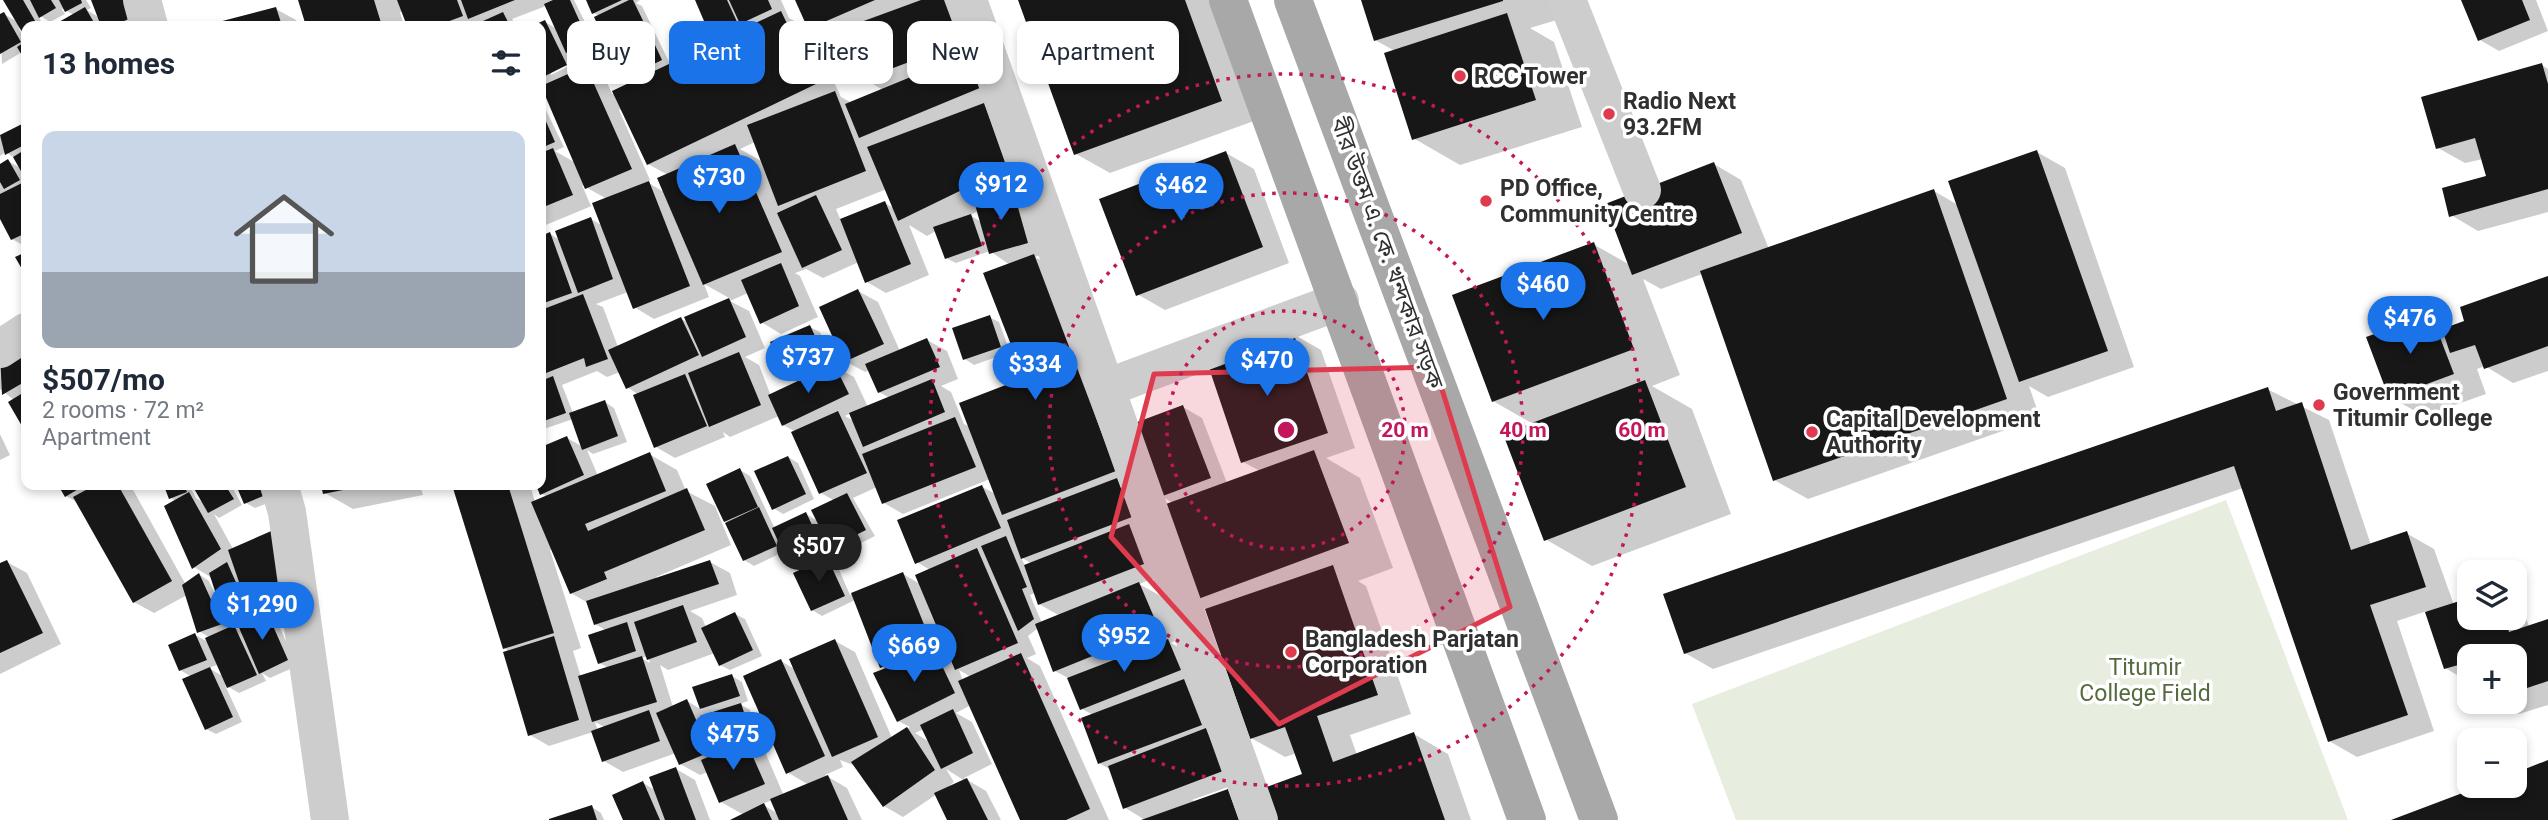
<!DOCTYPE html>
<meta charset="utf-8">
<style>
:root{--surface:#fff;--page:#f2f2f3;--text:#1f2937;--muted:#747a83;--accent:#1a73e8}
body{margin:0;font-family:Roboto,"Noto Sans Bengali",sans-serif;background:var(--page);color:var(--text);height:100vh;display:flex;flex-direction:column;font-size:26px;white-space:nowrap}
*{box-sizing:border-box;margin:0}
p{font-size:23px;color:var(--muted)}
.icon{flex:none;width:38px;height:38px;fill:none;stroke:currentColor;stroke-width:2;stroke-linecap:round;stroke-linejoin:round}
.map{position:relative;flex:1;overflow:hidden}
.panel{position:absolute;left:21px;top:21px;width:525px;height:469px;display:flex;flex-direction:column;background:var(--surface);border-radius:14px;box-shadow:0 4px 10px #0003}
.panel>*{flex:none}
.guide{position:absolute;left:567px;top:21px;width:665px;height:63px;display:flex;gap:14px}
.fabs{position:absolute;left:2457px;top:560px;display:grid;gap:14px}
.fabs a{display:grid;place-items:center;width:70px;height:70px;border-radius:14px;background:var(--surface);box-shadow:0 4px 10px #0003;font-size:35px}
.price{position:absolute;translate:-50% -60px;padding:0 16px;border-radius:24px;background:var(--accent);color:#fff;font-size:23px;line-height:46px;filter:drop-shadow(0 2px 4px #0008)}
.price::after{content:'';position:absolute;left:50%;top:42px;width:21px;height:16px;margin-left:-10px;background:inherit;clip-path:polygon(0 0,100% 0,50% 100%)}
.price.current{background:#222;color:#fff}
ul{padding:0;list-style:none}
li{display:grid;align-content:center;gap:14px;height:371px;padding:0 21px}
li span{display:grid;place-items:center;height:217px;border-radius:14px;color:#555}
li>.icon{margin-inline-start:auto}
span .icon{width:126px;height:126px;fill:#fffc;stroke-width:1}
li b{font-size:30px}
h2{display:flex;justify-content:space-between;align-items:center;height:84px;padding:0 21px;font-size:30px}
.chip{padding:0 24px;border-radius:14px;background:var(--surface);box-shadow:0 4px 10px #0003;font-size:24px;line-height:63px}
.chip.current{background:var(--accent);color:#fff}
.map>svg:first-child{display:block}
</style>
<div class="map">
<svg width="2548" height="820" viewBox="0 0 2548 820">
<rect width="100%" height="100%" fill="#fff"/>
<path fill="#e7eddf" d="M2226,500L2348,820H1736L1692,704Z"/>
<path fill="#0003" fill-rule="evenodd" d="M5,0H86L91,8L87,10L100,18L93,0L154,26H55L74,15L61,8L65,14L50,22L37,14L44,26H26V32L18,27L26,42V59L22,52L2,64L0,16L4,14L18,22Z
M300,0H574L598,48L577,57L566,51L571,61L551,71V75L573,64L577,72L586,68L606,80L612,94L634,83L625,78L613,49L609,46L600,16L593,13L587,0H640L636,3L642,6L671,66L723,41L712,34L697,0H781L789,18L809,29L841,97L852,103L883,90L863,78L848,39L837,44L810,28L797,0H951L1006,96L984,105L1011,121L1034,184L1015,193L1032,203L1047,253L1035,257L1053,267L1163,575L1139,584L1159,595L1177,640L1171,643L1188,652L1242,782L1192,800L1241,820H1145L1124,807L1111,770L1099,763L1093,715L1082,709L1070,679L1055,671L1038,628L1028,636L1036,654L1027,658L1040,666L1109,820H1021L971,705L956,713L972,722L992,764L964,778L986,791L1001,820H949L937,794L903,817L884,806L856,766L840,760L843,767L825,775L847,788L862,820H734L744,815L721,802L708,772L700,775L680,764L676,753L623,772L604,761L593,732L549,746L530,735L511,652L504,648L454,485H530L535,502L547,497L541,493L537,485H541V449L567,438L583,447L573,419L541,430V237L550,234L560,240L591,219L603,226L594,205L541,227V100L564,147L555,151L576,163L546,93L541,95V26H537L545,22L557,29L546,6L512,19L516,26H408L403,11L400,12L404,26H308ZM622,109L648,164L668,175L664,192L647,182L650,180L619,110ZM755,142L763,162L740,149ZM582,185L607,199L591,206ZM887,189L895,209L885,203L841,221L836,209ZM978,211L981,222L970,215ZM909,225L927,236L936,231L946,258L956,263L990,251L1010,265L1026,379L970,427L964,424L951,392L941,386L958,379L947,351L927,340L900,351L878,302L858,291L845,361L865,372L870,370L879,392L890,398L868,407L854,377L834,366L771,396L759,365L745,357L765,348L749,311L730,301L748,293L761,322L781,334L818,317L800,276L795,273L806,269L823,278L859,262L867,282L886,293L929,275ZM704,284L731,299L687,318L689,323L681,319L618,347L603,307L596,304L628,292L634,307L654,319L709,297ZM597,371L607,377L620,372L627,387L639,395L656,447L675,458L725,437L723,432L730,437L779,416L783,425L796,432L821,493L835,501L818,521L806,514L775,529L750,476L740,470L708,485L744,560L754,566L785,551L791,565L801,571L812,610L822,616L855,600L882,667L887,670L898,721L910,727L892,738L855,652L835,641L796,670L781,661L787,772L809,785L784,796L766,754L746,742L724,752L719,742L756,730L750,710L740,704L748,701L742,682L732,676L695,688L702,710L687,701L673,707L660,665L668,670L715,653L720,665L730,670L762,656L745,619L735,614L706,627L702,618L690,611L737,595L730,573L710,562L657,580L656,577L731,545L715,506L686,491L677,470L649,454L598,476L587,450L593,454L627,442L614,408L605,402L573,413L562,385ZM851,413L855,422L845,416ZM990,479L996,494L982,487L917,562L930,570L920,584L903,574L850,595L837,565L826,559L833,556L828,545L841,553L875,536L853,498L877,487L884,503L903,514ZM553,549L571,593L588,603L595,624L607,631L599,663L609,668L581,677L573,651L581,648L550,550ZM1021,557L1032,564L1025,566ZM1035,593L1039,604L1060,616L1042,623L1030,595ZM648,656L650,663L641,658ZM959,670L971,677L963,681ZM595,722L606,728L598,731ZM924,729L931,743L915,733ZM946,769L965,781L945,790L954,782ZM772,800L778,814L762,804Z
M1020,0H1211L1254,121L1110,173L1076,154Z
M1363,0H1551L1557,20L1530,28L1554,42L1582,127L1460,165L1413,138L1395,51L1375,40Z
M2463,0H2536L2548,31L2499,51L2480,40Z
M276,9L296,20L298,26H210Z
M2542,65L2548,69V212L2478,231L2451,215L2488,177L2483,159L2465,163L2438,148Z
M26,124V177L22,175L26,181V247L12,239L0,215V166L8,161L22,169L16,159L6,152L0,156V137Z
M2037,152L2065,168L2134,367L2048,397L2029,386L2040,418L1808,499L1774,480L1702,274L1661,289L1643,279L1680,375L1652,386L1692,409L1731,514L1592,566L1545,539L1533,424L1493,401L1593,244L1630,265L1714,164L1741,180L1769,249L1934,191L1958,205Z
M1226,153L1254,169L1289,263L1165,310L1137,294Z
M2548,277V371L2513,383L2485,366L2477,369L2486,394L2424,416L2390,397L2431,316L2452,328Z
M989,317L999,322L1010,352L974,365L965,359Z
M810,327L820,332L832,361L794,377L784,372Z
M1293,334L1321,350L1355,448L1326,458L1360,478L1393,568L1358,581L1366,586L1411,714L1350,735L1357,755L1414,734L1448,754L1471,820H1269L1304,775L1297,753L1285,757L1251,738L1207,610L1191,600L1173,503L1161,496L1183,407L1202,418L1227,483L1260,471L1243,462Z
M26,338V430L10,403L14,400L0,389V354Z
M2267,389L2329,420L2371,545L2406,533L2434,549L2454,605L2469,600V618H2515V603L2523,608L2529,627L2548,621V705L2519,714L2497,702H2515V656H2469V682L2445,668L2427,611L2397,621L2434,731L2357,757L2329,741L2243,488L1713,669L1685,653Z
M0,434L10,455L0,460Z
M788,457L798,463L814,499L783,514L773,508Z
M60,485H126L132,488L186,585L200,575L209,581L214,592L217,591L212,578L194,567L176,501L171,498L166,487L189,485L196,498L204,503L194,485H231L242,505L219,518L214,514L233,549L311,610L276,619L297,666L270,678L262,673L266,681L239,693L225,685L242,722L216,734L206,729L192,677L180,670L195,635L210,643V638L199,631L187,595L154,613L134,602L79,503L66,496ZM227,620L239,624L243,632L234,627L231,629ZM219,664L224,677L209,668Z
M238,485H276L281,498L255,508L246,503Z
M323,485H420L423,495L353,509L325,493Z
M7,562L27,573L61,644L0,674V565Z
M676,769L695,780L710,820H625L643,783L655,790Z
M592,807L601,813L604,820H553Z"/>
<path fill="#171717" d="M3,0H23L38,26H26V31L22,32Z
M30,0H51L56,8L39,18Z
M59,0H81L82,3L65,12Z
M91,0H130L136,16L112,26H101Z
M298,0H374L382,26H306Z
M397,0H457L463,16L436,26H407Z
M461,0H515L468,19Z
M553,0H570L589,42L566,53L544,4Z
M586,0H622L592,14Z
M629,0H633L647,29L608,47L594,17Z
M695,0H727L738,24L710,35Z
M729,0H768L772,9L740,24Z
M795,0H875L808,29Z
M921,0H944L960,43L861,80L842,29Z
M1018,0H1185L1222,101L1074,155Z
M1361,0H1503V1L1374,41Z
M2461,0H2522L2530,20L2478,41Z
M85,7L96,26H52Z
M276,7L282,26H207V25Z
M781,11L816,84L647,165L612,91Z
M4,12L21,42L0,54V14Z
M503,12L510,26H472Z
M1507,13L1536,100L1412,140L1384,53Z
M545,20L567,65L545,76L541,67V26H532Z
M648,30L662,60L623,79L609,49Z
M26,41V62L17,47Z
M974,51L987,85L859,138L845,104Z
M2542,63L2548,84V189L2449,217L2442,188L2486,176L2475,138L2436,149L2421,97Z
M586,66L632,169L585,189L541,86Z
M835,91L866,171L778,206L747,125Z
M984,103L1007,168L898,221L867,147Z
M541,110L555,142L541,148Z
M26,122V144L5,155L0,135Z
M735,144L782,252L703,285L657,178Z
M553,148L573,195L541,208V153Z
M26,149V180L13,157Z
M2037,150L2108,351L2019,382L1948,181Z
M1226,151L1263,247L1136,296L1099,199Z
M8,159L20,180L4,189L0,182V164Z
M1714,162L1742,233L1632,275L1605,204Z
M26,181V233L11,240L0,219V194Z
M649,181L690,286L633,309L592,203Z
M1934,189L2007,399L1773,481L1700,271Z
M1013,190L1028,243L989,254L974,201Z
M816,195L842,250L802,268L777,213Z
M885,201L911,264L865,283L840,219Z
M971,214L982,246L945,259L933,227Z
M591,217L613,279L578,293L555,231Z
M550,232L572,293L541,304V236Z
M1594,242L1634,349L1492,402L1452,295Z
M26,252V276L15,257Z
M1034,254L1116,471L1002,515L959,403L1024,378L983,273Z
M781,263L799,306L760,324L741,280Z
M2548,276V346L2484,369L2475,345L2450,353L2442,329L2464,321L2460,307Z
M858,289L884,344L844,362L819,307Z
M583,294L608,359L586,367L584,358L541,375V310Z
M729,298L746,337L702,357L684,317Z
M2431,314L2454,374L2389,398L2366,337Z
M990,315L1001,347L963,360L952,328Z
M681,317L699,355L626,389L608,350Z
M810,325L824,356L783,373L770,342Z
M1293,332L1328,433L1241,463L1207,362Z
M26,336V381L2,395L0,352Z
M927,338L940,367L878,393L865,364Z
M739,352L761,405L709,427L688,373Z
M834,364L849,394L782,426L768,395Z
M685,374L707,426L654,448L633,395Z
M553,376L566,413L541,422V381Z
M932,379L945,412L863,447L849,413Z
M1645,380L1686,487L1544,541L1503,434Z
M2268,387L2276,411L2302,402L2351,550L2407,531L2426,587L2370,605L2408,715L2328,742L2234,466L1684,654L1663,594Z
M26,391V433L8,402Z
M605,400L618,436L582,450L569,413Z
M1183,405L1211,478L1160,497L1132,424Z
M838,411L867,473L819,494L791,432Z
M955,417L976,467L882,504L862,454Z
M567,436L584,475L540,495L536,485H541V447Z
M1314,450L1349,543L1190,602L1155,508Z
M650,452L666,491L585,524L588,531L687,488L705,530L604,572L607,579L570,594L531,502Z
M788,456L806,494L772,510L754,471Z
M740,468L758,507L724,522L706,484Z
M1117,478L1132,517L1021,559L1007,520Z
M58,485H85L65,497Z
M95,485H118L172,581L133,603L73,497Z
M184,485L187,492L169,499L164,486Z
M192,485H225L234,499L208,513Z
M236,485H270L273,492L244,504Z
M321,485H363V486L323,494Z
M452,485H508L554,633L503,649Z
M982,485L1001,528L915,564L897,520Z
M189,492L221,549L192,569L164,506Z
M847,493L866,530L830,548L811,510Z
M759,507L777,546L743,561L725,523Z
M806,512L824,551L790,567L772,528Z
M1129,524L1144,564L1038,605L1024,565Z
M285,525L292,599L249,611L228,550Z
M1006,536L1027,587L1022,589L1034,619L1018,631L981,546Z
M977,548L1018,643L955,670L915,575Z
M827,557L845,596L811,611L793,573Z
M7,560L43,633L0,653V563Z
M710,560L719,584L594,625L586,601Z
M227,562L249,612L225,621L209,573Z
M1333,565L1378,695L1317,716L1333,762L1414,732L1445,820H1267L1256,791L1302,774L1285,727L1250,739L1205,609Z
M903,572L933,647L880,668L851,593Z
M199,573L222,624L197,633L182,585Z
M1139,582L1159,629L1053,672L1035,624Z
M2469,598V618H2505L2509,632L2548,619V681L2515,692V656H2469V662L2444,669L2425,612Z
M683,605L697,642L647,660L634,622Z
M266,610L288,660L259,674L237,623Z
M735,612L753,650L719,666L701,628Z
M627,622L636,651L598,664L588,635Z
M234,625L257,675L227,688L205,638Z
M195,633L207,660L179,671L168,645Z
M554,636L579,720L528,736L503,652Z
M835,639L878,737L832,757L789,659Z
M1168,639L1181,670L1080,710L1067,678Z
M934,649L955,693L897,722L873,673Z
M1021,653L1090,809L1066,820H1020L958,681Z
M642,656L657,702L592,722L578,676Z
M781,659L825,756L786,774L743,676Z
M210,667L233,717L205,730L182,679Z
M732,674L740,696L700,709L692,687Z
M1184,679L1202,725L1098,764L1081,718Z
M687,699L710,752L679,765L656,713Z
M741,703L748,725L707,738L700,716Z
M953,709L973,753L941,769L920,725Z
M649,710L660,741L602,762L591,731Z
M907,727L935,770L883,807L851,762Z
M1206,728L1223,771L1123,809L1108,766Z
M746,741L765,784L719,803L701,760Z
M2548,760V820H2391L2481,786H2515V773Z
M676,767L696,820H665L649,777Z
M828,775L848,820H779L770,799Z
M967,778L988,820H947L934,793Z
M643,781L660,820H623L612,795Z
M1228,789L1239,820H1141Z
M764,803L772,820H730Z
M592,805L597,820H549V819Z"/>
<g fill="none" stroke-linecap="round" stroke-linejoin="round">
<path stroke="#cdcdcd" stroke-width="38" d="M142,0L149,26
M968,0L1259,820
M1567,0L1642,190
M0,349L26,332
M1106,388L1340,301
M279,485L287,512L330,820"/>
<path stroke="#a8a8a8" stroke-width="38" d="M1228,0L1527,820
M1293,0L1599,820"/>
</g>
<path fill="#de3c4e" fill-opacity="0.2" stroke="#de3c4e" stroke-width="5" stroke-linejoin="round" d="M1435,367L1510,607L1279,724L1111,537L1154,374Z"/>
<g fill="none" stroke="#c2185b" stroke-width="3.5" stroke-dasharray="3.5 7">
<circle cx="1286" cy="430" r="119"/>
<circle cx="1286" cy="430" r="237"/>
<circle cx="1286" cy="430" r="356"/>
</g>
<g fill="#de3c4e" stroke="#fff" stroke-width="2.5">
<circle cx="1460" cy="76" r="7"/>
<circle cx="1609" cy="114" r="7"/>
<circle cx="1486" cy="201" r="7"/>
<circle cx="2319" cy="405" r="7"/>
<circle cx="1812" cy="432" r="7"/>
<circle cx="1291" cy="652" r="7"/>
</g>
<g text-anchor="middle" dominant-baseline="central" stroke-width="7" stroke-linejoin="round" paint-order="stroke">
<g font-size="23" font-weight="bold" fill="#303030" stroke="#fff" text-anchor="start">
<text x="1474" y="76">RCC Tower</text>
<text x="1623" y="101">Radio Next<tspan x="1623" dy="26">93.2FM</tspan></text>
<text x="1500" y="188">PD Office,<tspan x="1500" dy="26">Community Centre</tspan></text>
<text x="2333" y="392">Government<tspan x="2333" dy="26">Titumir College</tspan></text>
<text x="1826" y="419">Capital Development<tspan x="1826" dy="26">Authority</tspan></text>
<text x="1305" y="639">Bangladesh Parjatan<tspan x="1305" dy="26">Corporation</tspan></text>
</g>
<g font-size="23" fill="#303030" stroke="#fff">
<text transform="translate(1387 253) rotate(70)">বীর উত্তম এ. কে. খন্দকার সড়ক</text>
</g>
<g font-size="23" fill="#556b3f" stroke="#fff">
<text x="2145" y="667">Titumir<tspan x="2145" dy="26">College Field</tspan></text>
</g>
</g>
<circle cx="1286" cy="430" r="10" fill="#c2185b" stroke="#fff" stroke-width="3.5"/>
<g font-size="21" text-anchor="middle" font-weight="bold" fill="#c2185b" stroke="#fff" stroke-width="7" stroke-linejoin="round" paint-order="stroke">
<text x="1405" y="437">20 m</text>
<text x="1523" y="437">40 m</text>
<text x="1642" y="437">60 m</text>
</g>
</svg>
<div class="fabs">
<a><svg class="icon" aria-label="layers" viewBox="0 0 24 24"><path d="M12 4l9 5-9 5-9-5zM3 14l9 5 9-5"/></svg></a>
<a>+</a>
<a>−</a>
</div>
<b class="price" style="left:719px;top:215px">$730</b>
<b class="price" style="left:1001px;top:222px">$912</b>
<b class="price" style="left:1181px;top:223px">$462</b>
<b class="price" style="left:1543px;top:322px">$460</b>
<b class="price" style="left:2410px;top:356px">$476</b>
<b class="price" style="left:808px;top:395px">$737</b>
<b class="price" style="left:1267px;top:398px">$470</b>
<b class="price" style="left:1035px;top:402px">$334</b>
<b class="price current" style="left:819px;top:584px">$507</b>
<b class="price" style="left:262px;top:642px">$1,290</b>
<b class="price" style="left:1124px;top:674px">$952</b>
<b class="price" style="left:914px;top:684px">$669</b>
<b class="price" style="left:733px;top:772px">$475</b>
<div class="guide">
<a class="chip">Buy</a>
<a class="chip current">Rent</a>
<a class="chip">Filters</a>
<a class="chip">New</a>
<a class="chip">Apartment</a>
</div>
<section class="panel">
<h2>13 homes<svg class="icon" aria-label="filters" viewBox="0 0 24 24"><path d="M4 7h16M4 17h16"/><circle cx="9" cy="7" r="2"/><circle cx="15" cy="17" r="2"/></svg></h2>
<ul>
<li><span style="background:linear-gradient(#c9d6e8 65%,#9aa5b1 0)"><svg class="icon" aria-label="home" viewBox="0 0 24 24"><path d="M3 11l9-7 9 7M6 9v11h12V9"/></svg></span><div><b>$507/mo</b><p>2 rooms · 72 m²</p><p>Apartment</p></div></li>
</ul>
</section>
</div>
